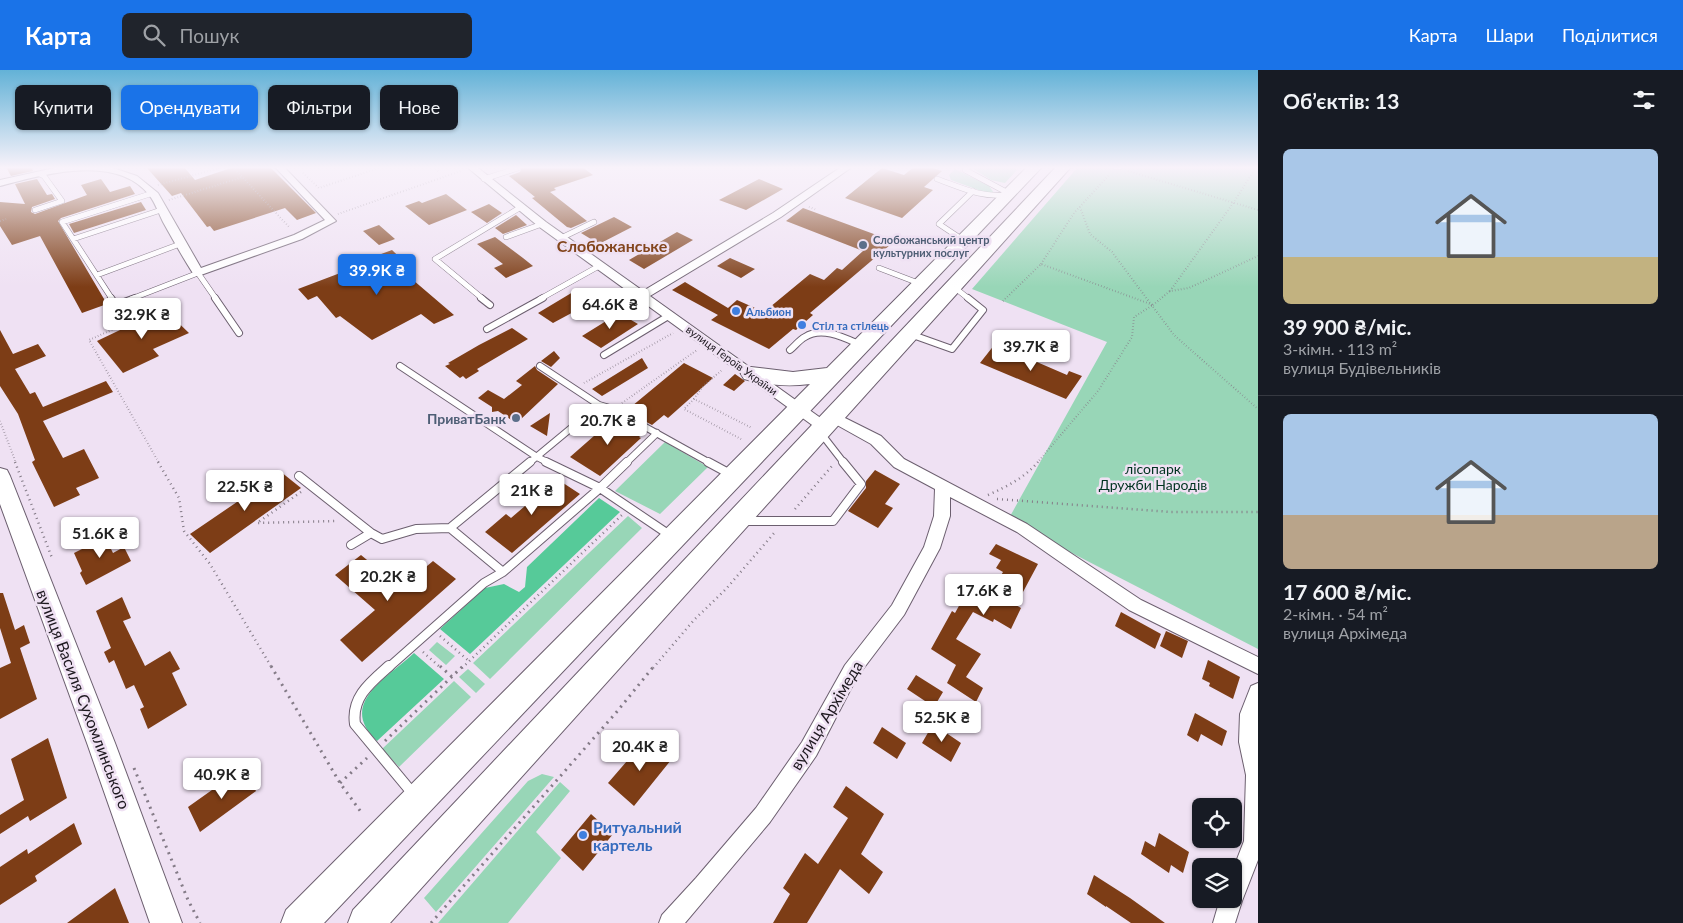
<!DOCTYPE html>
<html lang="uk">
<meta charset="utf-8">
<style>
:root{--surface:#171b24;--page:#20242c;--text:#f1f3f6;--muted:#9ea1a6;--line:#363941;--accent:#1a73e8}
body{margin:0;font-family:Lato,sans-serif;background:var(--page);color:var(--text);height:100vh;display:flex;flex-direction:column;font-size:19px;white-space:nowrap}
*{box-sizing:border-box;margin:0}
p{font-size:16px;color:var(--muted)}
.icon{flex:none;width:28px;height:28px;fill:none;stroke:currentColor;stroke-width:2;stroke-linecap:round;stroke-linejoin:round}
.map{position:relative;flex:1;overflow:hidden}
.drawer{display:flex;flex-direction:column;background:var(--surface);width:425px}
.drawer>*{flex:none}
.banner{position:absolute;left:15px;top:15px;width:475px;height:45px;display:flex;gap:10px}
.buttons{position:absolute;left:1192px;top:728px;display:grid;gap:10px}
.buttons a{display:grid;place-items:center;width:50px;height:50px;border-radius:8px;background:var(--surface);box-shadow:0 1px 4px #0004;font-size:25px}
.price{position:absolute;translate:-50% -42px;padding:0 11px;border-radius:5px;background:#fff;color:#222;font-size:16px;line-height:32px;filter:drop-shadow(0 1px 2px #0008)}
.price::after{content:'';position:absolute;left:50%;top:30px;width:15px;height:11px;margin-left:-8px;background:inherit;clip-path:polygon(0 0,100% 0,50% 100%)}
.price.current{background:var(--accent);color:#fff}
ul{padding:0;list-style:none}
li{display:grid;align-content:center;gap:10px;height:265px;padding:0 25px}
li+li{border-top:1px solid var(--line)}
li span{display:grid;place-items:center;height:155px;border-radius:8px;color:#555}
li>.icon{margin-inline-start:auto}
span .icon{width:90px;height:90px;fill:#fffc;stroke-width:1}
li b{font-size:21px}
h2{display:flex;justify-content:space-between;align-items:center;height:60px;padding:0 25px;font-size:21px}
.chip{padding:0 18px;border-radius:8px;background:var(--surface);box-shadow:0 1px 4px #0004;font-size:18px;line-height:45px}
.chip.current{background:var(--accent);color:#fff}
header{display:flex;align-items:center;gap:30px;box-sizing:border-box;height:70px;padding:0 25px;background:var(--accent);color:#fff}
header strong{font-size:24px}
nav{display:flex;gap:28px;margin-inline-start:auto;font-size:18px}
.search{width:350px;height:45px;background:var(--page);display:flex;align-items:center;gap:12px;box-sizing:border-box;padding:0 18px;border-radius:8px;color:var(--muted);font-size:19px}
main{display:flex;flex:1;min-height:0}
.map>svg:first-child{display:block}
</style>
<header>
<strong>Карта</strong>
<div class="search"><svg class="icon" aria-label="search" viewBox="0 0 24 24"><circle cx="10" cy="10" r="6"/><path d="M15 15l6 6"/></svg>Пошук</div>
<nav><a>Карта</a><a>Шари</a><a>Поділитися</a></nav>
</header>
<main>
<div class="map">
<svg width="1258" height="853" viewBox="0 0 1258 853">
<rect width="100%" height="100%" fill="#efe1f3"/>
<path fill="#98d6b7" d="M1013,97L1017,100L1005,113L991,110L972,98Z
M1078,97H1258V579L1008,450L1107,272L972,219Z
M955,99L989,116L994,123L984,122L951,110L949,105Z
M665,372L708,397L660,444L615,421Z
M628,446L642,458L490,609L473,593Z
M437,572L455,586L446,595L429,580Z
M468,599L485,614L476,623L459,607Z
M454,611L471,627L399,697L382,679Z
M542,704L554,707L436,842L424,828L528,711Z
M560,712L570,721L536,762L561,788L508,853H438Z"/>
<path fill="#56ca99" d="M599,428L620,442L470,584L440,559L485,518L504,514L519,522L525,517L527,497Z
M414,583L444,609L377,671C337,634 387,608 414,583Z"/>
<path fill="#7d3d16" d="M6,97H31L33,101L11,106Z
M146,97H184L195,110L234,97H270L316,143L297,150L285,138L214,161L210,156L207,157L181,123L172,126Z
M522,97H582L593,105L554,118L556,120L550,122L587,151L571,158L567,157L532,128L535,127L509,106L520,102Z
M914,97H930L942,101L924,117L933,120L902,148L845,128L882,98L904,105Z
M37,109L47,125L52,124L55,129L32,137L31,142L35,144L87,125L81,115L101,109L110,122L130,116L135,124L61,148L58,151L107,234L82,243L40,166L12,175L0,156V132L25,134L15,114Z
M759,109L783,119L746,140L719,130Z
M446,124L467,140L429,155L405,136L419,131L422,133Z
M141,132L146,140L74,163L69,154Z
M489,134L502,143L487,153L471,142Z
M803,138L882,167L878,170L890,175L810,243L813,245L796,260L793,259L769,279L711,250L718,245L672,220L685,212L728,238L737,230L764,242L810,204L824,210L837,198L842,200L863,181L786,151Z
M516,145L527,155L503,164L495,158Z
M614,147L632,157L599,174L581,163Z
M379,155L395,169L379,175L363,161Z
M677,162L693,170L644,199L629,190Z
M495,167L523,188L533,196L506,208L494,198L503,194L477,174Z
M392,180L414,201L406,204L454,245L434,254L421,244L372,270L340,246L336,248L317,226L308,230L298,219L356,197L354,194Z
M730,188L755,199L741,208L717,196Z
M578,219L594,229L591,231L592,232L553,253L538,243Z
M164,239L189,263L153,279L159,286L123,303L97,271Z
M619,243L638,254L601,278L582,266Z
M512,258L528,269L477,299L479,301L466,309L463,306L460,308L445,296L450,294L448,293L479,275Z
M0,260L13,284L38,274L46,286L15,299L30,324L35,322L43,337L106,311L113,322L43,351L63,388L84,379L99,408L76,418L80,425L54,437L32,392L35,390L18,344L0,316Z
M995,274L1067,305L1069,301L1082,306L1066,329L980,293Z
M554,281L560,288L551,297L541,291Z
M642,288L648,298L602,326L592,319Z
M684,293L713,308L668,348L664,345L652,355L626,341Z
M535,296L537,300L558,314L520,350L516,348L513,351L498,341L492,342V337L478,328L488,320L504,329L522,315L516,311Z
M735,304L745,311L734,321L723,315Z
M550,343L547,366L530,356Z
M618,348L644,362L639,367L641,368L600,406L570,387L611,351L613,352Z
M875,400L900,414L885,434L893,438L878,458L848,441L866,418V411Z
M281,402L301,418L210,483L190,464Z
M554,407L580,424L512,483L485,462L506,444L511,448L546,418L543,416Z
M103,463L113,483L124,477L131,491L86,515L80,503L82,501L74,483L90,475L88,471Z
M996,474L1038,494L1016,535L1021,538L1011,559L994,549L993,552L973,542L956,569L981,584L966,607L983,618L976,632L947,613L956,595L931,579L952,541L955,543L970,516L979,520L981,517L991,522L1003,502L996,498L1001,490L989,484Z
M361,485L401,518L433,491L456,509L362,592L340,570L375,540L335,505Z
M0,523H3L15,560L24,555L30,573L20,578L37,629L0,649V598L11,593L0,558Z
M122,527L131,548L123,551L145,596L170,581L180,599L172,603L187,635L148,659L140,639L144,637L134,615L126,619L114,590L109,593L104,582L111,578L96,541Z
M1121,542L1161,564L1155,579L1115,556Z
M1166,561L1188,571L1182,588L1160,576Z
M1208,590L1240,607L1233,629L1209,616L1210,613L1202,609Z
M916,605L943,622L934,637L907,619Z
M1195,643L1227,661L1222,676L1201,664L1198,672L1187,665Z
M933,654L961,673L951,692L922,673Z
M882,657L906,673L897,689L873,673Z
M48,668L67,728L30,751L28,746L0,764V745L24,730L11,689Z
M646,669L671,690L634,736L608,713Z
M243,698L256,721L200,762L188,737Z
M846,716L884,744L861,784L883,802L869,824L840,799L807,853H773L790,824L783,818L805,783L818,794L848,748L833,737Z
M591,744L613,764L583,801L561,780Z
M74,753L82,774L35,806L37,811L0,835V797L27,779L28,784Z
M1159,763L1189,782L1183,803L1171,795L1169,803L1141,784L1145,771L1155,777Z
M1094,805L1130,828L1165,853H1131L1106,836V837L1087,824Z
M115,818L129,853H67Z"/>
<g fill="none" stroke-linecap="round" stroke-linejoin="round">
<defs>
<path id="service-far3" d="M968,97L965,100L1010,124
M1116,97H1119
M484,109L518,98
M937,109C960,117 983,129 1008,124
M35,140L62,131L44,106L40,104
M506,167L542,154
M561,168L594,152
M73,169L161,140
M963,170L939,154L973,121
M879,198L921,214
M97,205L180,174
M954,217L969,229
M112,229L62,152L153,123
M131,229L198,203L216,229
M483,229L435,189L521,137
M540,229L599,196"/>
<path id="service-far2" d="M111,228L116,235L135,228
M215,228L239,263
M481,228L490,235
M487,259L543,228
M910,264L952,279L983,240L968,228
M790,280C795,276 799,270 805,267C822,256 845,268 861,275
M604,285L670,245
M400,296L537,387L549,393
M540,296L599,335L613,339L710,393
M820,362L844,393
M529,393L599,335
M626,393L657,363"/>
<path id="service-far1" d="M546,392L600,418L671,466
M708,392L732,405
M299,406L371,463L382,469L416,459L450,458
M742,451H833L861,414L843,392
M351,475L371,463
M503,502L450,458L530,392
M388,598L484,513L503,502L600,418L627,392"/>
<path id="service" d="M389,596C371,612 351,627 355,654L414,725"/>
<path id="minor" d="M59,97H110L137,106L158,123L201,198L294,165L325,150L275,97H284L336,151L302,169L198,206L194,205C183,188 173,170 163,152C159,144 155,132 149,125C116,83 42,105 0,116V110Z
M467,97H477L546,152L643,221L773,143L841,97H852L781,147L650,226L829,354L831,357L829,360H819L538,156Z
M833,342L881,366L904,389L1027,454L1141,530L1258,587V604L1129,540L1017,462L950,427V446L940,478L904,545L857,607L816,686L770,752L685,853H659L662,845L696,808L756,738L802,672L845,595L892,535L924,477L934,446L935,419L894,397L871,374L828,350L826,347L828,344Z
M1258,613V790L1242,831L1235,853H1213L1220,829H1234V797L1244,771L1246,705L1239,672L1240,644L1251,616Z"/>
<path id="secondary" d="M0,398L7,400L10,406L115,673L182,853H150L87,673L0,434Z"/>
<path id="primary" d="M1027,97H1042L324,853H281L286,840L810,314C788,317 766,315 744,309L741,304L744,299L751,297L793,302L827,298Z
M1056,97H1071L390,853H348L353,840Z"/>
</defs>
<use href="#service-far3" stroke="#6c5f6f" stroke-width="6"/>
<use href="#service-far2" stroke="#6c5f6f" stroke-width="8"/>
<use href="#service-far1" stroke="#6c5f6f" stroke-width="10"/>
<use href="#service" stroke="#6c5f6f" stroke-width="12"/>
<use href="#minor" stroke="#6c5f6f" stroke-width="2"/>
<use href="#secondary" stroke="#6c5f6f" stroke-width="2"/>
<use href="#primary" stroke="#6c5f6f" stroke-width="2"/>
<path stroke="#847b87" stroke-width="2" stroke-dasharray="0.5 2.5" stroke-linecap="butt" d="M233,97L290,158
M433,97L439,102
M1128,101L1258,140
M303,103L319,118L382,97
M158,115L223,97
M169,130L243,107
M809,137L817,140
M1080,137L1090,164L1112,182L1174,265L1258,339
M338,144L461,101
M0,151L6,149
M1041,194L1074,143L1110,104
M1170,221L1234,132L1256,97
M1003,231L1041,194L1153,235L1134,247L1132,267L1098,321L1037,393
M1153,235L1170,221L1189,218L1258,186
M122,243L123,255L89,270L159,393
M584,313L673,263
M694,329L703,316L722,300
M622,333L697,280
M0,351L16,393
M741,369L684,339L694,329L752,358"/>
<path stroke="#847b87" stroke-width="2.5" stroke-dasharray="1 4" stroke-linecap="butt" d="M15,392L52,488
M158,392L179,428L184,461L210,494L272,598
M301,422L257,453L336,451
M988,425C1008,416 1024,408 1038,392
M997,429L1171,442H1258
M795,439L832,396
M440,566L469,591
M423,582L441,598
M462,598L622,445
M653,598L694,550L726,519L775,462"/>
<path stroke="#847b87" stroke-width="3" stroke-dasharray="2 5" stroke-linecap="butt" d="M271,596L340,713L361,742
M440,596L452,607
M385,671L463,596
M134,698L188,830L200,853
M340,713L367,688
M431,853L615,644L654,596"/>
<use href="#service-far3" stroke="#fff" stroke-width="5"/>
<use href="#service-far2" stroke="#fff" stroke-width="6"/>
<use href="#service-far1" stroke="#fff" stroke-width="8"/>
<use href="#service" stroke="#fff" stroke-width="10"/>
<use href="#minor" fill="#fff" fill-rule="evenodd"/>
<use href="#secondary" fill="#fff" fill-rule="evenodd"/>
<use href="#primary" fill="#fff" fill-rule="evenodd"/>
</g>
<linearGradient id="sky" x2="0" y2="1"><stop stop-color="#63b2d7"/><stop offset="0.45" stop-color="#f8f2fa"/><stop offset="1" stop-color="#f8f2fa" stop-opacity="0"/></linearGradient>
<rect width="1258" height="217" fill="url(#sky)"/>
<g fill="#5c6f8a" stroke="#efe1f3" stroke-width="2">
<circle cx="863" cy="175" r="5"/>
<circle cx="516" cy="348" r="5"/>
</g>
<g fill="#3f7fe0" stroke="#efe1f3" stroke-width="2">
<circle cx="736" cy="241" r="5"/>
<circle cx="802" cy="255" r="5"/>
<circle cx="583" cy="765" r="5"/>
</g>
<g text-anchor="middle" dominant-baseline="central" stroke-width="5" stroke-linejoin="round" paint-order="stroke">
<g font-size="11" font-weight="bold" fill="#4e5e75" stroke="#efe1f3" text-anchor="start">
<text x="873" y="169">Слобожанський центр<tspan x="873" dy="13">культурних послуг</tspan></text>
</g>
<g font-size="11" font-weight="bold" fill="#366cbe" stroke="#efe1f3" text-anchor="start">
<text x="746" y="241">Альбион</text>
<text x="812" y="255">Стіл та стілець</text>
</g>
<g font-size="11" fill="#1d181f" stroke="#efe1f3">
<text transform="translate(732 290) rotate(36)">вулиця Героїв України</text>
</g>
<g font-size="14" font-weight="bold" fill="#4e5e75" stroke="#efe1f3" text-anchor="end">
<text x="506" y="348">ПриватБанк</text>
</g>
<g font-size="14" fill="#003320" stroke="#efe1f3">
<text x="1153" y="398">лісопарк<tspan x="1153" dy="16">Дружби Народів</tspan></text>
</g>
<g font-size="16" font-weight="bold" fill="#82451c" stroke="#efe1f3">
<text x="612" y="175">Слобожанське</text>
</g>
<g font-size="16" fill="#1d181f" stroke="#efe1f3">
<text transform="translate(84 629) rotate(69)">вулиця Василя Сухомлинського</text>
<text transform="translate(826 645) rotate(-59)">вулиця Архімеда</text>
</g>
<g font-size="16" font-weight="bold" fill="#366cbe" stroke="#efe1f3" text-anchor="start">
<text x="593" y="756">Ритуальний<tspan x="593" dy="18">картель</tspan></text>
</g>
</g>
</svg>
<div class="buttons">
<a><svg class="icon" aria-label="locate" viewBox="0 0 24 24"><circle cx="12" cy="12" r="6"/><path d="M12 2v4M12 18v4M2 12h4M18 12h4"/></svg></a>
<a><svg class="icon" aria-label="layers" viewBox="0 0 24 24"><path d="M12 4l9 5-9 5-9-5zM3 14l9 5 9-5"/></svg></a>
</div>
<b class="price current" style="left:377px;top:226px">39.9K ₴</b>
<b class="price" style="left:610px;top:260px">64.6K ₴</b>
<b class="price" style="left:142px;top:270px">32.9K ₴</b>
<b class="price" style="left:1031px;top:302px">39.7K ₴</b>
<b class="price" style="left:608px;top:376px">20.7K ₴</b>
<b class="price" style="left:245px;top:442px">22.5K ₴</b>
<b class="price" style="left:532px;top:446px">21K ₴</b>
<b class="price" style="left:100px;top:489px">51.6K ₴</b>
<b class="price" style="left:388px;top:532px">20.2K ₴</b>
<b class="price" style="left:984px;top:546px">17.6K ₴</b>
<b class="price" style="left:942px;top:673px">52.5K ₴</b>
<b class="price" style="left:640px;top:702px">20.4K ₴</b>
<b class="price" style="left:222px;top:730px">40.9K ₴</b>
<div class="banner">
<a class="chip">Купити</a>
<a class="chip current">Орендувати</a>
<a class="chip">Фільтри</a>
<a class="chip">Нове</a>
</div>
</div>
<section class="drawer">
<h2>Об’єктів: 13<svg class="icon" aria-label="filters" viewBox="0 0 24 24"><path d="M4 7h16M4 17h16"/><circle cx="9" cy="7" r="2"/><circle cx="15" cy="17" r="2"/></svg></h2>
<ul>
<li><span style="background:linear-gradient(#a9c7e8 70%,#c2b280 0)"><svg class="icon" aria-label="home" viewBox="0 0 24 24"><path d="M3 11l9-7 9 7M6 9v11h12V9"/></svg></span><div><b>39 900 ₴/міс.</b><p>3-кімн. · 113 m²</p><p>вулиця Будівельників</p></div></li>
<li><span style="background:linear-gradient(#a9c7e8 65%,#b9a48a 0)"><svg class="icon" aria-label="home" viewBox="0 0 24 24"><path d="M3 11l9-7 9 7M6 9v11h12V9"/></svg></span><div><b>17 600 ₴/міс.</b><p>2-кімн. · 54 m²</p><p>вулиця Архімеда</p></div></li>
</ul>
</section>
</main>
